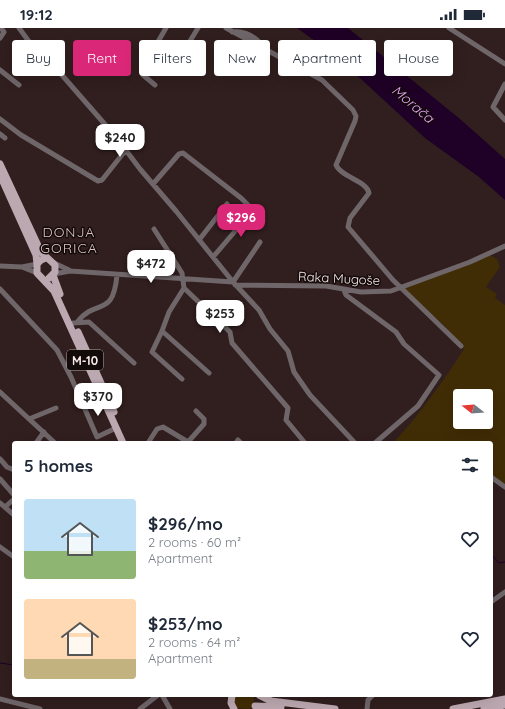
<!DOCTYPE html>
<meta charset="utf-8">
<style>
:root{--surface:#fff;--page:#f6f6f7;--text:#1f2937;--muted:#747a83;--accent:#db2777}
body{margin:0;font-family:Quicksand,sans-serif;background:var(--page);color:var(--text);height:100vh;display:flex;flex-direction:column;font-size:15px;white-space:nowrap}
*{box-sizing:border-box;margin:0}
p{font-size:13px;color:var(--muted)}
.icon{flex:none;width:22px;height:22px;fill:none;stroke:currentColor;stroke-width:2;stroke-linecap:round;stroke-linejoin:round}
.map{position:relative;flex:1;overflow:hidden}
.side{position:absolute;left:12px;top:413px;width:481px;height:256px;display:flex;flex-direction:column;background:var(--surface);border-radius:4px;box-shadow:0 4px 16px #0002}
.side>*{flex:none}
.top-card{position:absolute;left:12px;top:12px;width:481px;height:36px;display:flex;gap:8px}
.needle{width:26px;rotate:287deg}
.fabs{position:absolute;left:453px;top:361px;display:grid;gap:8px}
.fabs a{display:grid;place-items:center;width:40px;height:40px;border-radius:4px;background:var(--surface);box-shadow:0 4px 16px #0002;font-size:20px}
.price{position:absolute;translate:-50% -34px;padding:0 9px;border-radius:8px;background:#fff;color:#222;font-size:13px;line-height:26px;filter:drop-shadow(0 1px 2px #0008)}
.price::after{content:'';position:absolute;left:50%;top:24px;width:12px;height:9px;margin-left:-6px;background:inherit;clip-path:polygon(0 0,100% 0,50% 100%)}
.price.active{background:var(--accent);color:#fff}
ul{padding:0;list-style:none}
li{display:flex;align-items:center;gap:12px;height:100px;padding:0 12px}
li span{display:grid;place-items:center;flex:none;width:112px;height:80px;border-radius:4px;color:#555}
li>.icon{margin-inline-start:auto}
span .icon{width:48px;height:48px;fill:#fffc;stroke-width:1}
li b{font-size:17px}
h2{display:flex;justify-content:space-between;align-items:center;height:48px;padding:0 12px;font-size:17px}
.chip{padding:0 14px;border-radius:4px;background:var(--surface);box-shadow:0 4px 16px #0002;font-size:14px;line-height:36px}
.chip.active{background:var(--accent);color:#fff}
.status{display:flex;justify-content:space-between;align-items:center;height:28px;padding:0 20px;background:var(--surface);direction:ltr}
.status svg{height:11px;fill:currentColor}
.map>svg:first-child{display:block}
</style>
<div class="status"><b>19:12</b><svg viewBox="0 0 49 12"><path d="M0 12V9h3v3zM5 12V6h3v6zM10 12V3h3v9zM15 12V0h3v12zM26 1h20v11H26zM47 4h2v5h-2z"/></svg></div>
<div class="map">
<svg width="505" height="681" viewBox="0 0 505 681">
<rect width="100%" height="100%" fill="#311e1e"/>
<path fill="#412d05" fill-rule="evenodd" d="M488,226L497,231L500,239L486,259L497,266L495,270L505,277V457L491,447V415H393C420,386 443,354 464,321L444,302L446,299L417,275L404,261L405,259ZM460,368H486V394H460Z
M235,667H253C255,673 254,677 249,681L237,680L234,674Z"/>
<path fill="#1f0026" d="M297,0H348L460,91L505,131V172L479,149L425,110L336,28Z"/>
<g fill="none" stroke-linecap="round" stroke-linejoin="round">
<path stroke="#1f0026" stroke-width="1" d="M491,526L499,535L505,534
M0,635L14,637"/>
<path stroke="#6f666a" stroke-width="5" d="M19,0L36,23L61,46L116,109L140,141L176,183L233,254L259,282L270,301L288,323L294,344L310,367L355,415
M226,0L322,52L353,82L356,88L355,93L336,137C341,149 367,153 369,165L350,190L348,199L393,252L461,318
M449,0L505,36
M232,4C246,2 257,10 265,21
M0,10L4,4L1,0
M176,36L198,0
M0,42L19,57
M505,56L493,79L505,92
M155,57L143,47L142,41L166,0
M0,91L21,107L98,153L102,152L125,123
M0,106L5,110
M153,156L179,126L183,125L241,170L253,182L213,229
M154,201L182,245L184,260L169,284L162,303L152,324L182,351
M199,212L227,176
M54,235L69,242
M0,238L22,239L37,236
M22,239L37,245
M54,246L70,243L233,254
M233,254L260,214
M235,257L326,258L361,264L391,263L470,234L505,218
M184,260L230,304L232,315L288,380L286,392L305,415
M0,261L57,322L71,349L97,409L116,400
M344,262L346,267L396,304L404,316L439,347L418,378L375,415
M78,293C97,270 113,290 117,247
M73,295L89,294L134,335
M162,303L209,345
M0,364L55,415
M29,391L56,380
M36,415L44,404
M148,415L157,401L163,399L188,414L204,396V391L196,383
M236,415L238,412L241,415
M0,431L7,439L14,442
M491,449L505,459
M0,451L14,467
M0,475L14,487
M5,479L14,471
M0,519L14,529
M491,574L505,564
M162,667L170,681
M0,671L40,681
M140,681L158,667
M367,681L368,672L373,667"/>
<path stroke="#bca8b0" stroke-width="7" d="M0,136L41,224L55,237V244L49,250
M0,147L36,227L37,236
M46,230L41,232L37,236V245L54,263L123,415
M53,247L60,266
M78,304L114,384
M232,667L231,675L234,681
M259,667L271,673L335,681
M255,678L281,679
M453,681L505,671
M484,681L505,677"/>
</g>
<g text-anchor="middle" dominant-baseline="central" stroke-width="3" stroke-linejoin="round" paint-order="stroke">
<rect fill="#130a0a" stroke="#b3a7a7" stroke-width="1" x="67" y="322" width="36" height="20" rx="3"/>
<g font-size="12" font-weight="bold" fill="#f8eaea">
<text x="85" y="332">M-10</text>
</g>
<g font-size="13" fill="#f8eaea" stroke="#130a0a">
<text transform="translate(339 250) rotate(3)">Raka Mugoše</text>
</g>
<g font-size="14" font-style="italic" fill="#e9a6f9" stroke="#130a0a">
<text transform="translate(413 76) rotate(40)">Morača</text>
</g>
<g font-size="14" letter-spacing="1" fill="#dec3c3" stroke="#130a0a">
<text x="69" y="204">DONJA<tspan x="69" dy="16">GORICA</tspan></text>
</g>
</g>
</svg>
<div class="fabs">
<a><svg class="needle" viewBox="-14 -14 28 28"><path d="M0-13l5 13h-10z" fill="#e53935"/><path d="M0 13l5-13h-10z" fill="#747a83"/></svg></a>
</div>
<b class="price" style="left:120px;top:130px">$240</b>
<b class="price active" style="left:241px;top:210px">$296</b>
<b class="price" style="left:151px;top:256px">$472</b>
<b class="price" style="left:220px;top:306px">$253</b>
<b class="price" style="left:98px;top:389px">$370</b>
<div class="top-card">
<a class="chip">Buy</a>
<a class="chip active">Rent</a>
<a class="chip">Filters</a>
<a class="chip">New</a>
<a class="chip">Apartment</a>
<a class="chip">House</a>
</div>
<section class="side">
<h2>5 homes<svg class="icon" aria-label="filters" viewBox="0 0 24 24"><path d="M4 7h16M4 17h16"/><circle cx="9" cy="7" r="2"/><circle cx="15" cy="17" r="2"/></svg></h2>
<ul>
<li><span style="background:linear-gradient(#bfe0f5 65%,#8fb573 0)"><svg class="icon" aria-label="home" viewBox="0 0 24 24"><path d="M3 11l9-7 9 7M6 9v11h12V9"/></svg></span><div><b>$296/mo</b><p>2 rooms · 60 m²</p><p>Apartment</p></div><svg class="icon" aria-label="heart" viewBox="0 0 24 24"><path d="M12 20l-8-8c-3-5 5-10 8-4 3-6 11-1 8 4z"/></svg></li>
<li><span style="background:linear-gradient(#ffd9b3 75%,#c2b280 0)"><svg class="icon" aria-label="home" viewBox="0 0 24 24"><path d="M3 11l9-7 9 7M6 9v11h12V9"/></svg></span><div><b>$253/mo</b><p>2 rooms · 64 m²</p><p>Apartment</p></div><svg class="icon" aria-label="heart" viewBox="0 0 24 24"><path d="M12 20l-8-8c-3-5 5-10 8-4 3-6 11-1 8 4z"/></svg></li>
</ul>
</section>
</div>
